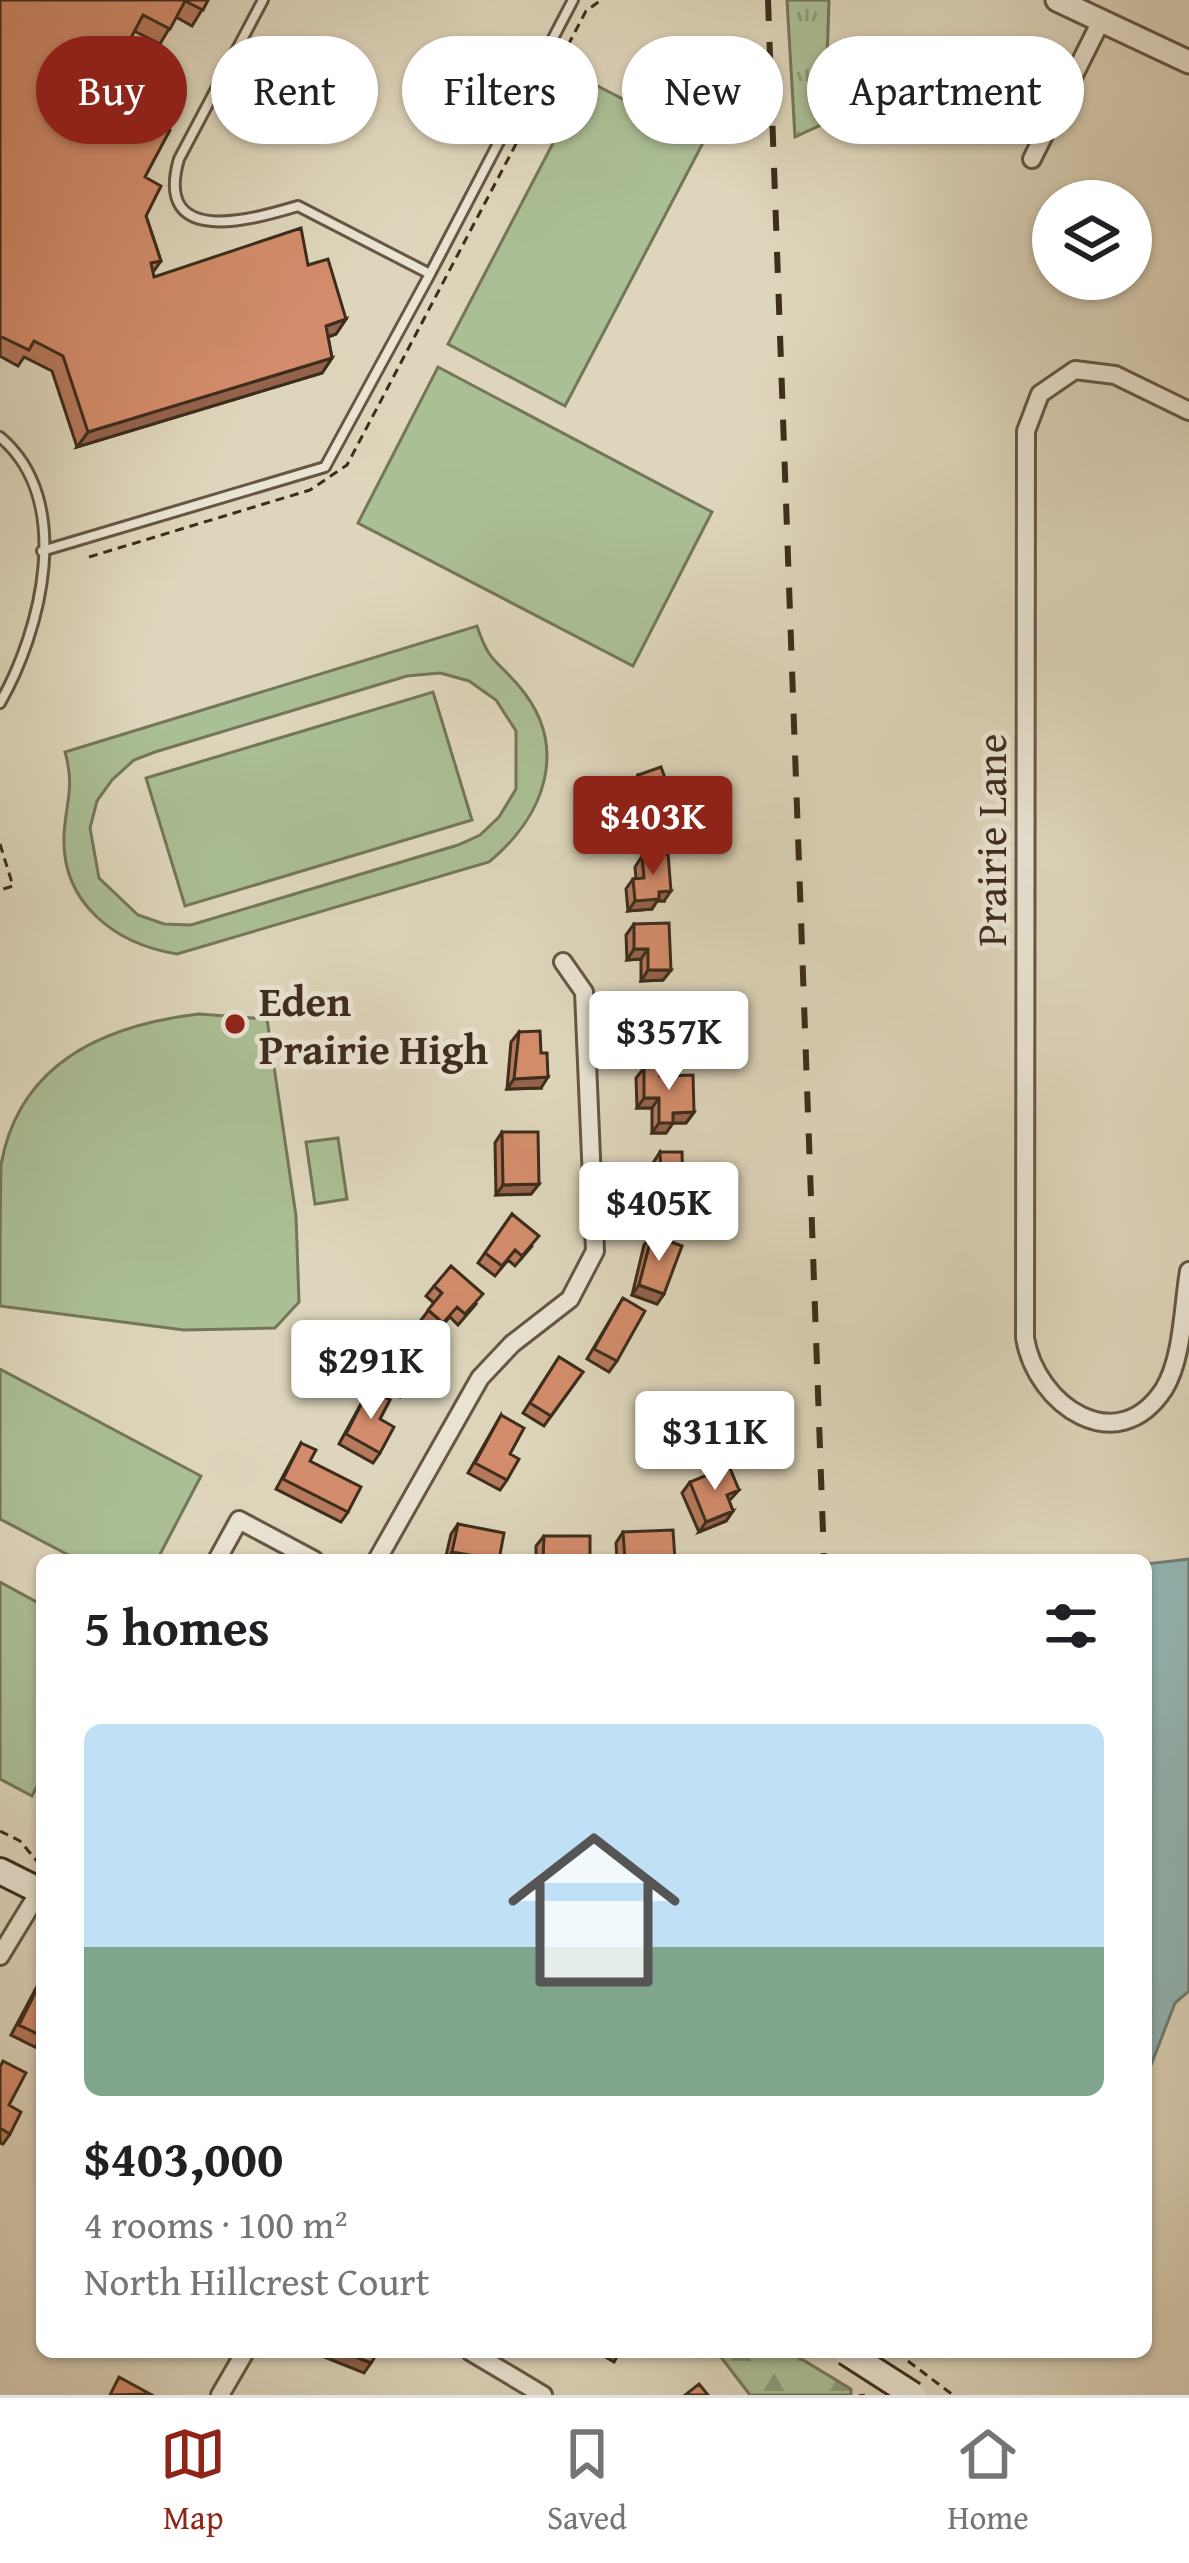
<!DOCTYPE html>
<meta charset="utf-8">
<style>
:root{--surface:#fff;--page:#f6f6f6;--text:#202124;--muted:#757577;--line:#e0e0e0;--accent:#8f2418}
body{margin:0;font-family:"Gentium Book Plus",serif;background:var(--page);color:var(--text);height:100vh;display:flex;flex-direction:column;font-size:45px;white-space:nowrap}
*{box-sizing:border-box;margin:0}
p{font-size:39px;color:var(--muted)}
.icon{flex:none;width:66px;height:66px;fill:none;stroke:currentColor;stroke-width:2;stroke-linecap:round;stroke-linejoin:round}
.map{position:relative;flex:1;overflow:hidden}
.sheet{position:absolute;left:36px;top:1554px;width:1116px;height:804px;display:flex;flex-direction:column;background:var(--surface);border-radius:18px;box-shadow:0 3px 9px #0004}
.sheet>*{flex:none}
.top-card{position:absolute;left:36px;top:36px;width:1119px;height:108px;display:flex;gap:24px}
.tools{position:absolute;left:1032px;top:180px;display:grid;gap:24px}
.tools a{display:grid;place-items:center;width:120px;height:120px;border-radius:50%;background:var(--surface);box-shadow:0 3px 9px #0004;font-size:60px}
.price{position:absolute;translate:-50% -102px;padding:0 27px;border-radius:12px;background:#fff;color:#222;font-size:39px;line-height:78px;filter:drop-shadow(0 3px 6px #0008)}
.price::after{content:'';position:absolute;left:50%;top:72px;width:36px;height:27px;margin-left:-18px;background:inherit;clip-path:polygon(0 0,100% 0,50% 100%)}
.price.active{background:var(--accent);color:#fff}
ul{padding:0;list-style:none}
li{display:grid;align-content:center;gap:24px;height:636px;padding:0 48px}
li+li{border-top:3px solid var(--line)}
li span{display:grid;place-items:center;height:372px;border-radius:18px;color:#555}
li>.icon{margin-inline-start:auto}
span .icon{width:216px;height:216px;fill:#fffc;stroke-width:1}
li b{font-size:51px}
h2{display:flex;justify-content:space-between;align-items:center;height:144px;padding:0 48px;font-size:51px}
.chip{padding:0 42px;border-radius:54px;background:var(--surface);box-shadow:0 3px 9px #0004;font-size:42px;line-height:108px}
.chip.active{background:var(--accent);color:#fff}
.tab-bar{display:flex;justify-content:space-around;align-items:center;height:168px;border-top:3px solid var(--line);background:var(--surface);font-size:33px;color:var(--muted)}
.tab-bar a{display:grid;justify-items:center;gap:6px}
.tab-bar .active{color:var(--accent)}
.map>svg:first-child{display:block}
</style>
<div class="map">
<svg width="1189" height="2395" viewBox="0 0 1189 2395">
<defs>
<pattern id="grass-tufts" width="24" height="20" patternUnits="userSpaceOnUse" patternTransform="scale(3)"><rect width="24" height="20" fill="#abbf96"/><path d="M3 7l-1-3M5 7V3M7 7l1-3M15 17l-1-3M17 17v-4M19 17l1-3" fill="none" stroke="#8c9c7a"/></pattern>
<pattern id="forest-firs" width="22" height="20" patternUnits="userSpaceOnUse" patternTransform="scale(3)"><rect width="22" height="20" fill="#abbf96"/><path d="M5 1l3.5 6h-7zM16 11l3.5 6h-7z" fill="#8c9c7a"/></pattern>
</defs>
<rect width="100%" height="100%" fill="#ded6bc"/>
<filter id="stains"><feTurbulence type="fractalNoise" baseFrequency=".00167" numOctaves="4"/><feColorMatrix values="0 0 0 0 .2 0 0 0 0 .09 0 0 0 0 .02 0 0 0 .5 -.17"/></filter>
<radialGradient id="worn" r=".72"><stop offset=".6" stop-color="#630" stop-opacity="0"/><stop offset="1" stop-color="#630" stop-opacity=".3"/></radialGradient>
<path fill="url(#grass-tufts)" stroke="#747659" stroke-width="3" d="M787,0H829L825,123L795,137Z"/>
<path fill="url(#forest-firs)" stroke="#747659" stroke-width="3" d="M717,2352H790L851,2389V2395H750Z"/>
<path fill="#abbf96" stroke="#747659" stroke-width="3" fill-rule="evenodd" d="M586,80L704,141L565,406L448,344Z
M438,367L712,512L633,666L358,523Z
M477,626C490,664 495,658 518,685C571,746 545,816 489,862L177,954C115,944 61,903 64,835C66,800 75,788 65,752ZM440,673L469,681L496,700L516,731V789L499,817L480,835L458,845L191,925L164,924L138,915L99,878L90,828L97,801L112,780L134,760L155,752L407,676Z
M433,692L472,820L185,906L146,778Z
M199,1014L267,1019L296,1216L299,1302L275,1328L184,1330L0,1306C0,1261 0,1209 1,1165C19,1062 105,1025 199,1014Z
M338,1138L347,1199L315,1204L306,1142Z
M0,1369L201,1476L157,1560H78L0,1519Z
M0,1582L42,1605V1777L32,1796L0,1779Z"/>
<path fill="#94b8b7" stroke="#718079" stroke-width="3" d="M1189,1559V1991L1175,2003L1146,2078V1564Z"/>
<g fill="none" stroke-linecap="round" stroke-linejoin="round">
<defs>
<path id="service" d="M263,0L179,159C153,249 254,219 298,206L430,274L573,0
M0,437C75,500 41,631 0,703
M42,551L325,467L430,274"/>
<path id="minor" d="M1032,159L1101,21
M1189,411L1115,375L1075,370L1040,394L1026,431L1025,1338C1036,1405 1117,1461 1164,1389C1183,1358 1183,1306 1189,1271
M217,1560L239,1520L314,1560
M377,1560L480,1378L512,1344L570,1299L595,1251L584,992L563,962
M0,1956L42,1887
M471,2352L543,2395
M220,2395L245,2352"/>
<path id="tertiary" d="M1057,0L1189,62"/>
<path id="secondary" d="M0,1871L42,1892"/>
</defs>
<use href="#service" stroke="#655744" stroke-width="14"/>
<use href="#minor" stroke="#655744" stroke-width="22"/>
<use href="#tertiary" stroke="#655744" stroke-width="27"/>
<use href="#secondary" stroke="#3d2d1c" stroke-width="30"/>
<path stroke="#3d2d1c" stroke-width="3" stroke-dasharray="9 6" stroke-linecap="butt" d="M89,557L310,490L347,465L586,11L601,0
M0,844L13,886L0,890
M0,1831L20,1841L42,1867
M896,2352L953,2395"/>
<use href="#service" stroke="#eae4d3" stroke-width="8"/>
<use href="#minor" stroke="#eae4d3" stroke-width="16"/>
<use href="#tertiary" stroke="#eae4d3" stroke-width="21"/>
<use href="#secondary" stroke="#eae4d3" stroke-width="24"/>
<path stroke="#3d2d1c" stroke-width="6" stroke-dasharray="21 21" stroke-linecap="butt" d="M768,0L824,1560
M860,2352L862,2395"/>
<defs>
<path id="secondary-bridge" d="M846,2352L913,2395"/>
</defs>
<use href="#secondary-bridge" stroke="#3d2d1c" stroke-width="30" stroke-linecap="butt"/>
<use href="#secondary-bridge" stroke="#eae4d3" stroke-width="24"/>
</g>
<path fill="#b6795d" stroke="#3d2d1c" stroke-width="3" d="M0,0H208L192,26L176,17L160,44L134,31L117,64L143,90L166,124L145,177L146,216L161,261L153,272L154,277L308,265L346,319L336,334L328,337L332,358L322,373L77,447L52,371L24,357L18,366L0,356Z
M638,775L672,829L654,836L631,785Z
M642,856L664,901H657L652,909L628,911L626,889L633,879L636,878L635,867Z
M634,924L671,970L663,980L641,981V959L627,960L626,935Z
M645,995L663,1039H661L654,1057H639L638,1005Z
M519,1032L541,1088L507,1089L511,1042Z
M644,1068L660,1076L694,1112L686,1123H673L666,1133H652V1108H637L636,1078Z
M502,1132L539,1184L531,1194L496,1195L495,1143Z
M660,1152L676,1201L664,1202L658,1210L638,1211L637,1181L645,1171L653,1170V1163Z
M512,1214L532,1246L515,1266L508,1260L495,1276L478,1263Z
M652,1235L664,1294L657,1304L632,1295L644,1245Z
M434,1286L476,1304L458,1325L450,1317L435,1333L421,1320L434,1303L426,1296Z
M623,1298L617,1361L609,1372L587,1359Z
M409,1326L407,1386L400,1397L376,1384Z
M559,1357L583,1372L544,1426L523,1413Z
M369,1389L380,1419V1453L373,1463L339,1444Z
M501,1415L510,1454L507,1480L500,1490L468,1473Z
M301,1443L310,1461L348,1512L341,1522L276,1489Z
M690,1482L739,1490L729,1501L733,1511L726,1521L699,1532L682,1493Z
M458,1524L499,1560H445L451,1534Z
M623,1532L675,1560H617L616,1543Z
M544,1536L590,1560H536V1546Z
M42,1977V2037L35,2047L11,2035Z
M0,2066L9,2105L10,2134L3,2144L0,2143Z
M597,2352H620L614,2362Z"/>
<path fill="#94634c" stroke="#3d2d1c" stroke-width="3" d="M346,319L336,334L316,341L326,326Z
M332,358L322,373L77,447L88,432Z
M680,819L672,829L654,836L662,825Z
M671,891L664,901H657L652,909L628,911L635,901L659,892Z
M634,949H648L641,959L627,960Z
M648,970H671L663,980L641,981Z
M670,1028L663,1039H653L661,1029Z
M661,1046L654,1057H639L646,1047Z
M548,1077L541,1088L507,1089L514,1079Z
M644,1098H659L652,1108H637Z
M694,1112L686,1123H673L666,1133H652L659,1123L673,1113Z
M539,1184L531,1194L496,1195L503,1185Z
M683,1191L676,1201L664,1202L658,1210L638,1211L645,1201L665,1192Z
M639,1285L664,1294L657,1304L632,1295Z
M733,1511L726,1521L699,1532L706,1522Z
M452,1552L493,1560H447Z
M312,2352H344L371,2363L364,2373Z"/>
<path fill="#d48d6c" stroke="#3d2d1c" stroke-width="3" d="M0,0H208L203,10L185,1L170,29L143,15L117,64L147,80L143,90L175,107L166,124L170,130L145,177L161,186L146,216L161,261L151,263L154,277L301,228L308,265L328,259L346,319L326,326L332,358L88,432L63,356L34,341L29,350L0,336Z
M661,767L680,819L662,825L638,775Z
M668,854L671,891L659,892V899L635,901L633,879L644,878L642,856Z
M669,923L671,970H648V949H634V924Z
M670,994V1028L661,1029V1046L646,1047L645,995Z
M540,1031L541,1053H547L548,1077L514,1079L519,1032Z
M659,1067L660,1076L693,1075L694,1112L673,1113V1123H659V1098H644V1068Z
M502,1132H538L539,1184L503,1185Z
M660,1152H682L683,1191L665,1192V1200L645,1201V1171L661,1170Z
M512,1214L539,1236L522,1256L515,1250L502,1266L485,1253Z
M652,1235L682,1246L664,1294L639,1285Z
M451,1266L483,1294L465,1314L457,1307L443,1323L428,1310L442,1293L434,1286Z
M623,1298L645,1311L617,1361L594,1349Z
M409,1326L429,1336L407,1386L383,1374Z
M559,1357L583,1372L551,1416L530,1403Z
M369,1389L390,1400L380,1419L394,1427L380,1453L346,1434Z
M501,1415L524,1428L510,1454L519,1459L507,1480L475,1463Z
M301,1443L316,1450L310,1461L361,1487L348,1512L283,1479Z
M729,1466L739,1490L727,1495L733,1511L706,1522L690,1482Z
M458,1524L504,1533L499,1560L452,1552Z
M673,1530L675,1560H625L623,1532Z
M544,1536H590V1560H543Z
M42,1979V2036L19,2025Z
M3,2061L26,2073L9,2105L21,2112L10,2134L0,2128V2067Z
M344,2352H378L371,2363Z
M119,2377L150,2394L110,2395Z
M699,2384L708,2395H685Z"/>
<circle fill="#8f2418" stroke="#eae4d3" stroke-width="4.5" cx="235" cy="1024" r="12"/>
<g text-anchor="middle" dominant-baseline="central" stroke-width="10" stroke-linejoin="round" paint-order="stroke">
<g font-size="42" fill="#3d2d1c" stroke="#eae4d3">
<text transform="translate(990 840) rotate(-90)">Prairie Lane</text>
</g>
<g font-size="42" font-weight="bold" fill="#3d2d1c" stroke="#eae4d3" text-anchor="start">
<text x="259" y="1000">Eden<tspan x="259" dy="48">Prairie High</tspan></text>
</g>
</g>
<rect width="100%" height="100%" filter="url(#stains)"/>
<rect width="100%" height="100%" fill="url(#worn)"/>
</svg>
<div class="tools">
<a><svg class="icon" aria-label="layers" viewBox="0 0 24 24"><path d="M12 4l9 5-9 5-9-5zM3 14l9 5 9-5"/></svg></a>
</div>
<b class="price active" style="left:653px;top:878px">$403K</b>
<b class="price" style="left:669px;top:1093px">$357K</b>
<b class="price" style="left:659px;top:1264px">$405K</b>
<b class="price" style="left:371px;top:1422px">$291K</b>
<b class="price" style="left:715px;top:1493px">$311K</b>
<div class="top-card">
<a class="chip active">Buy</a>
<a class="chip">Rent</a>
<a class="chip">Filters</a>
<a class="chip">New</a>
<a class="chip">Apartment</a>
</div>
<section class="sheet">
<h2>5 homes<svg class="icon" aria-label="filters" viewBox="0 0 24 24"><path d="M4 7h16M4 17h16"/><circle cx="9" cy="7" r="2"/><circle cx="15" cy="17" r="2"/></svg></h2>
<ul>
<li><span style="background:linear-gradient(#bfe0f5 60%,#7fa58c 0)"><svg class="icon" aria-label="home" viewBox="0 0 24 24"><path d="M3 11l9-7 9 7M6 9v11h12V9"/></svg></span><div><b>$403,000</b><p>4 rooms · 100 m²</p><p>North Hillcrest Court</p></div></li>
</ul>
</section>
</div>
<nav class="tab-bar">
<a class="active"><svg class="icon" aria-label="map" viewBox="0 0 24 24"><path d="M3 6l6-2 6 2 6-2v14l-6 2-6-2-6 2zM9 4v14M15 6v14"/></svg>Map</a>
<a><svg class="icon" aria-label="saved" viewBox="0 0 24 24"><path d="M7 4h10v16l-5-4-5 4z"/></svg>Saved</a>
<a><svg class="icon" aria-label="home" viewBox="0 0 24 24"><path d="M3 11l9-7 9 7M6 9v11h12V9"/></svg>Home</a>
</nav>
